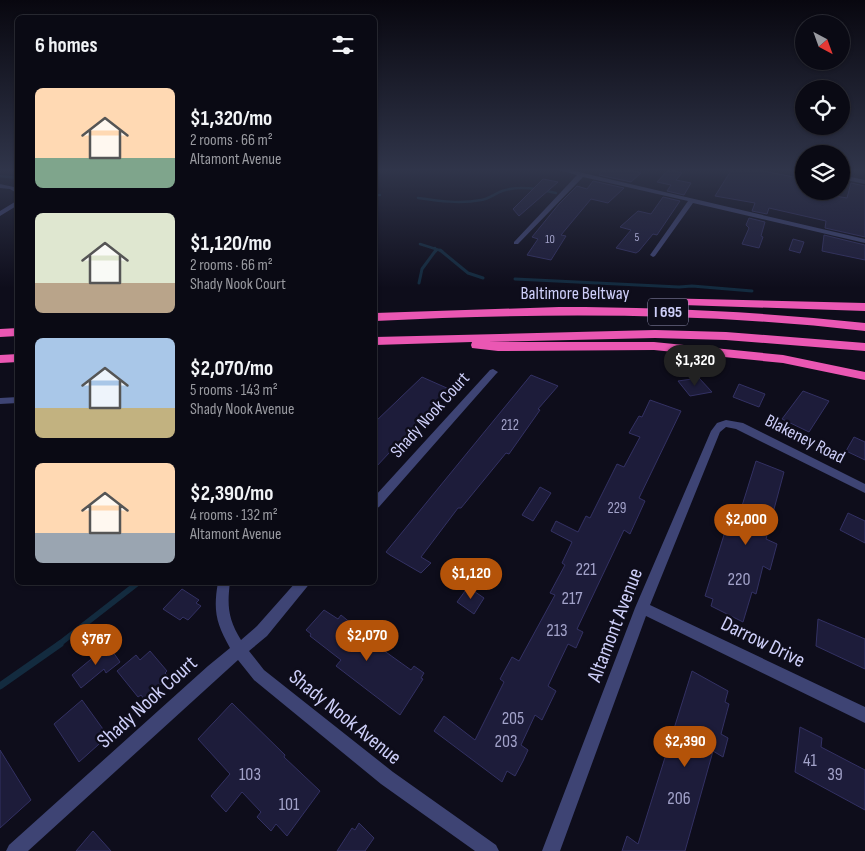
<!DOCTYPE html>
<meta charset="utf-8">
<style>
:root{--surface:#0a0a14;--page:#181822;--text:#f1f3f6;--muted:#999aa0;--line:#2a2b34;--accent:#b45309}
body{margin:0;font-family:"Sofia Sans Condensed",sans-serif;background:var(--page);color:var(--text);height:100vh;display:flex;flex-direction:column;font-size:19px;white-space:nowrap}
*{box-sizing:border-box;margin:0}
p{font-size:16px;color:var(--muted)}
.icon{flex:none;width:28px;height:28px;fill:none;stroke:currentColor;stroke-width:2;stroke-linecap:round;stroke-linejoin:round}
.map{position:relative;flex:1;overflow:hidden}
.details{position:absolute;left:15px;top:15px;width:362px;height:570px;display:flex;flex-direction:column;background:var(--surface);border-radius:8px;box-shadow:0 1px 4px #0004,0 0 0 1px var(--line)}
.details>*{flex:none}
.needle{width:32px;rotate:139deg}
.buttons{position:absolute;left:795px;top:15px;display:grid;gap:10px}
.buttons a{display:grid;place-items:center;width:55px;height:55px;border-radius:50%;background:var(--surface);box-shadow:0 1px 4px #0004,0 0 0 1px var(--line);font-size:25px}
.price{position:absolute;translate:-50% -42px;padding:0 11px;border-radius:18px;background:var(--accent);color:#fff;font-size:16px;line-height:32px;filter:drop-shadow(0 1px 2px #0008)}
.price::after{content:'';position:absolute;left:50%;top:30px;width:15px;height:11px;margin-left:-8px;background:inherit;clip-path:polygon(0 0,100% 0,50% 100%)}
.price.current{background:#222;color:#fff}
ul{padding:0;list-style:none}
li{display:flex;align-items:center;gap:15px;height:125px;padding:0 20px}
li span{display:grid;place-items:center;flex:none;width:140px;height:100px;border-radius:8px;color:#555}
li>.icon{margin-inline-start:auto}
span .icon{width:60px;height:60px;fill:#fffc;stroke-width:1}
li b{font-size:21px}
h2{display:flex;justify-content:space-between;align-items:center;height:60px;padding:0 20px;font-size:21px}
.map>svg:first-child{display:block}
</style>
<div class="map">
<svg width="865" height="851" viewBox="0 0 865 851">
<rect width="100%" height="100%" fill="#0e0d1b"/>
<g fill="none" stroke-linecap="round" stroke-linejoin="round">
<path stroke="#132b3f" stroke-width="2.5" d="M0,176L18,178
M375,195H380
M418,198C439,201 460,204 481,200C489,199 494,194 502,191C520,185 538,189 556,193
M420,244L442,251
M435,248L436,251"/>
<path stroke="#132b3f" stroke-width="3" d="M440,250L468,273L483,278
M515,279L679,287L692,286L752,291
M419,283L422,269L436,250"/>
<path stroke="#132b3f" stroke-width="5.5" d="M58,645L139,582"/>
<path stroke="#132b3f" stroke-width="7" d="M0,686L60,644"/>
</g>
<path fill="#1d1c3a" stroke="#333163" d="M603,169H626L641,173L631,182L599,175Z
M669,169L682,173L676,180L691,183L684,195L667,191L671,185L657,182Z
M732,169H753L804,179V191L847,198L851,183L865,186V237L825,228L826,221L769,208L767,214L752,211L755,203L715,196Z
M543,179L558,182L519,216L513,209Z
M593,181L624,188L608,203L591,199L561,235L566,236L551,260L527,255L538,239L532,237L559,204L577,186L587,189Z
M663,197L680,201L657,235L653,234L639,251L636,253L616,248L631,230L620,227L638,211L651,214Z
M749,218L765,222L761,236L763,237L759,248L742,244L749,228L746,225Z
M824,235L865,245V260L822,251Z
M793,239L804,242L800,253L789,250Z
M531,375L558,386L538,409L540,410L509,454L506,453L461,508H458L421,557L431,563L421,573L390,555L386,552Z
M422,377L449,389L375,468V422Z
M699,378L712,392L690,396L678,381Z
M739,384L765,394L759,407L733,397Z
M803,391L829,401L809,432L782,419Z
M650,400L681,411L639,498L645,501L630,534L624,530L577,629L583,632L576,648L568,644L548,686L556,691L542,720L535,715L521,745L528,750L523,761L515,776L507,771L502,782L434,731L444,716L475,740L504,682L500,679L512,657L519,661L555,595L550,593L565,565L562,563L572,542L551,531L556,521L578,532L586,516L590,518L617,464L624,467L625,465L640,437L629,433L639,416L642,417Z
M854,437L865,442V460L846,451Z
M756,461L784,472L766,539L777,544L770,570L763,566L756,594L752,592L743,622L711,606L713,599L705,596L728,522L736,525Z
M540,487L551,493L533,521L522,515Z
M848,513L865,521V543L840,530Z
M468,587L484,598L474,614L457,602Z
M182,589L199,600L196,603L201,606L188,620L183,617L180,620L163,609Z
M324,610L338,619L341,615L352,624L350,627L372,642L375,638L386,646L383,650L411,670L414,666L424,673L421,678L423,679L400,715L336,666L341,660L310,636L311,634L306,630Z
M818,619L865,639V669L816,646Z
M108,645L120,662L106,673L104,669L81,688L72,675Z
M150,651L167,671L165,673L169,677L144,699L141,695L138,697L117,671L136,655L140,660Z
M692,671L728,691L725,702L729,704L721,734L728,738L723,757L713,751L685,851H622L627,836L638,844Z
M82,700L108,736L79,762L54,724Z
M232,703L285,755L284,757L320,791L287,836L276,824L271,831L257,817L261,812L242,792L226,812L211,796L230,774L198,739Z
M800,727L822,738L821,747L865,770V810L795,772Z
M0,750L31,800L0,828Z
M359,823L374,838L365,851H337L352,828L355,830Z
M93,831L111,851H76Z"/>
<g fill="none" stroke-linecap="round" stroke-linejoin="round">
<path fill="#3e4474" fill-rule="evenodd" d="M555,169H566L865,239V243L693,203L655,256L653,257L650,255L688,201L583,177L518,244H514V242L577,175Z
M799,169H804V172Z
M841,175L865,180V184L841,179Z
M0,184L14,187L18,189V194L10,189L0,188Z
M18,200V205L0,216V211Z
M493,369L498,372L496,374L379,507L375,509V496L490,370Z
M18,397V403L0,404V398Z
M726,420L743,423L865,484V493L736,429L726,427L720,432L650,605L865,707V723L646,616L560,851H542L635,608L711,431L717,423Z
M218,582H230C227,606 228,619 241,640L257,626L296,582H311L267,636L249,651L264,670L393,772L496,845L499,851H475L381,784L254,680L238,660L28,851H6L9,845L208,666L230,648C216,623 213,611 218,582Z"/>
<path fill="#ea57b3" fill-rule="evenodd" d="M657,298L865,303V311L653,304L651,302Z
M559,307C662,307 763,312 865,323V331C702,312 539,313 375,321V313Z
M18,328V336L0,337V329Z
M655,330L726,332L865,343V351L726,340L655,338L488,342H654L783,355L865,372V380L783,363L654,350L498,351L472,348L471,345L472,342L375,345V337Z
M18,354V362L0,363V355Z"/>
</g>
<linearGradient id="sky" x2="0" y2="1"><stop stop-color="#08070f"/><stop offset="0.59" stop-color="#30354a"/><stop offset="1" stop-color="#30354a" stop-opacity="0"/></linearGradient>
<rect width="865" height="288" fill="url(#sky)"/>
<g text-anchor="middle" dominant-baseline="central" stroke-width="5" stroke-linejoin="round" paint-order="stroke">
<g font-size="12" fill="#a2a2c9">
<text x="637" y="237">5</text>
<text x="550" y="239">10</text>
</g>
<g font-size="15" fill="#a2a2c9">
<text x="510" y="425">212</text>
<text x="617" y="508">229</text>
</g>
<rect fill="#0e0d1b" stroke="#9495b6" stroke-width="1" x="648" y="298.5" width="40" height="27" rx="4"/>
<g font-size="16" font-weight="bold" fill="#cecff9">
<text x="668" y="312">I 695</text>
</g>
<g font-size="18" fill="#cecff9" stroke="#0e0d1b">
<text x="575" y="293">Baltimore Beltway</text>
<text transform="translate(430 415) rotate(-48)">Shady Nook Court</text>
<text transform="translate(805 439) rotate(27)">Blakeney Road</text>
</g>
<g font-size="18" fill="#a2a2c9">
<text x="586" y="569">221</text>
<text x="739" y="579">220</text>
<text x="572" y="598">217</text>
<text x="557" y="630">213</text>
<text x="513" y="718">205</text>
<text x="506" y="741">203</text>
<text x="810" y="760">41</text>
<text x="250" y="774">103</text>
<text x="835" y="774">39</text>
<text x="679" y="798">206</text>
<text x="289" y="804">101</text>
</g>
<g font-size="21" fill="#cecff9" stroke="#0e0d1b">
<text transform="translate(615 625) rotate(-69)">Altamont Avenue</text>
<text transform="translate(763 642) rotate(26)">Darrow Drive</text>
<text transform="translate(147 702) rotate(-42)">Shady Nook Court</text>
<text transform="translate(345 717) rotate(39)">Shady Nook Avenue</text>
</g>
</g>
</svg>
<div class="buttons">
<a><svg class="needle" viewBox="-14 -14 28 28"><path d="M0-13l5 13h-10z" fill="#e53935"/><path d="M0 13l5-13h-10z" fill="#999aa0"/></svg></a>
<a><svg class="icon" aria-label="locate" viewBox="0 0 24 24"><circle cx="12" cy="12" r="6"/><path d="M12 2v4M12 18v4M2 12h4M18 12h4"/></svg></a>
<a><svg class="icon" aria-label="layers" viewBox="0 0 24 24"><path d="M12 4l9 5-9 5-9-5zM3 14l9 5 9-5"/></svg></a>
</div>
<b class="price current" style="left:695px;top:387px">$1,320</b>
<b class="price" style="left:746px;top:546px">$2,000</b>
<b class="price" style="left:471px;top:600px">$1,120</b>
<b class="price" style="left:367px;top:662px">$2,070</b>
<b class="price" style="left:96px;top:666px">$767</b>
<b class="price" style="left:685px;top:768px">$2,390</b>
<section class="details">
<h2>6 homes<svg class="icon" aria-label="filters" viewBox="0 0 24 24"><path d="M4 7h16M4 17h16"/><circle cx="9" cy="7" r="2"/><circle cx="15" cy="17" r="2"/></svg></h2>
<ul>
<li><span style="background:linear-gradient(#ffd9b3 70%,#7fa58c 0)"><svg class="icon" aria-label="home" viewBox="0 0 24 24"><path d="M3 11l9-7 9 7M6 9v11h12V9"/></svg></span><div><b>$1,320/mo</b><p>2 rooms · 66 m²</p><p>Altamont Avenue</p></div></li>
<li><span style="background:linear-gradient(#dfe7d0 70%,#b9a48a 0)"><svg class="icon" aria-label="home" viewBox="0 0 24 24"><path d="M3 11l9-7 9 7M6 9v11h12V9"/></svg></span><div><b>$1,120/mo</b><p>2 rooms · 66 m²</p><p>Shady Nook Court</p></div></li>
<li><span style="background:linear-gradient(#a9c7e8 70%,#c2b280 0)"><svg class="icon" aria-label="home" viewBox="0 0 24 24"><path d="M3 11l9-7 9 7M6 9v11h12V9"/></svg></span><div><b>$2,070/mo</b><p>5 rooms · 143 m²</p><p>Shady Nook Avenue</p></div></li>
<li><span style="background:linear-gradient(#ffd9b3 70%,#9aa5b1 0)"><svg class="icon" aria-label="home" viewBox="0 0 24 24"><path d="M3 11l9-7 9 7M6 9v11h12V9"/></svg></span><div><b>$2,390/mo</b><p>4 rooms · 132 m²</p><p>Altamont Avenue</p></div></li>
</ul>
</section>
</div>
